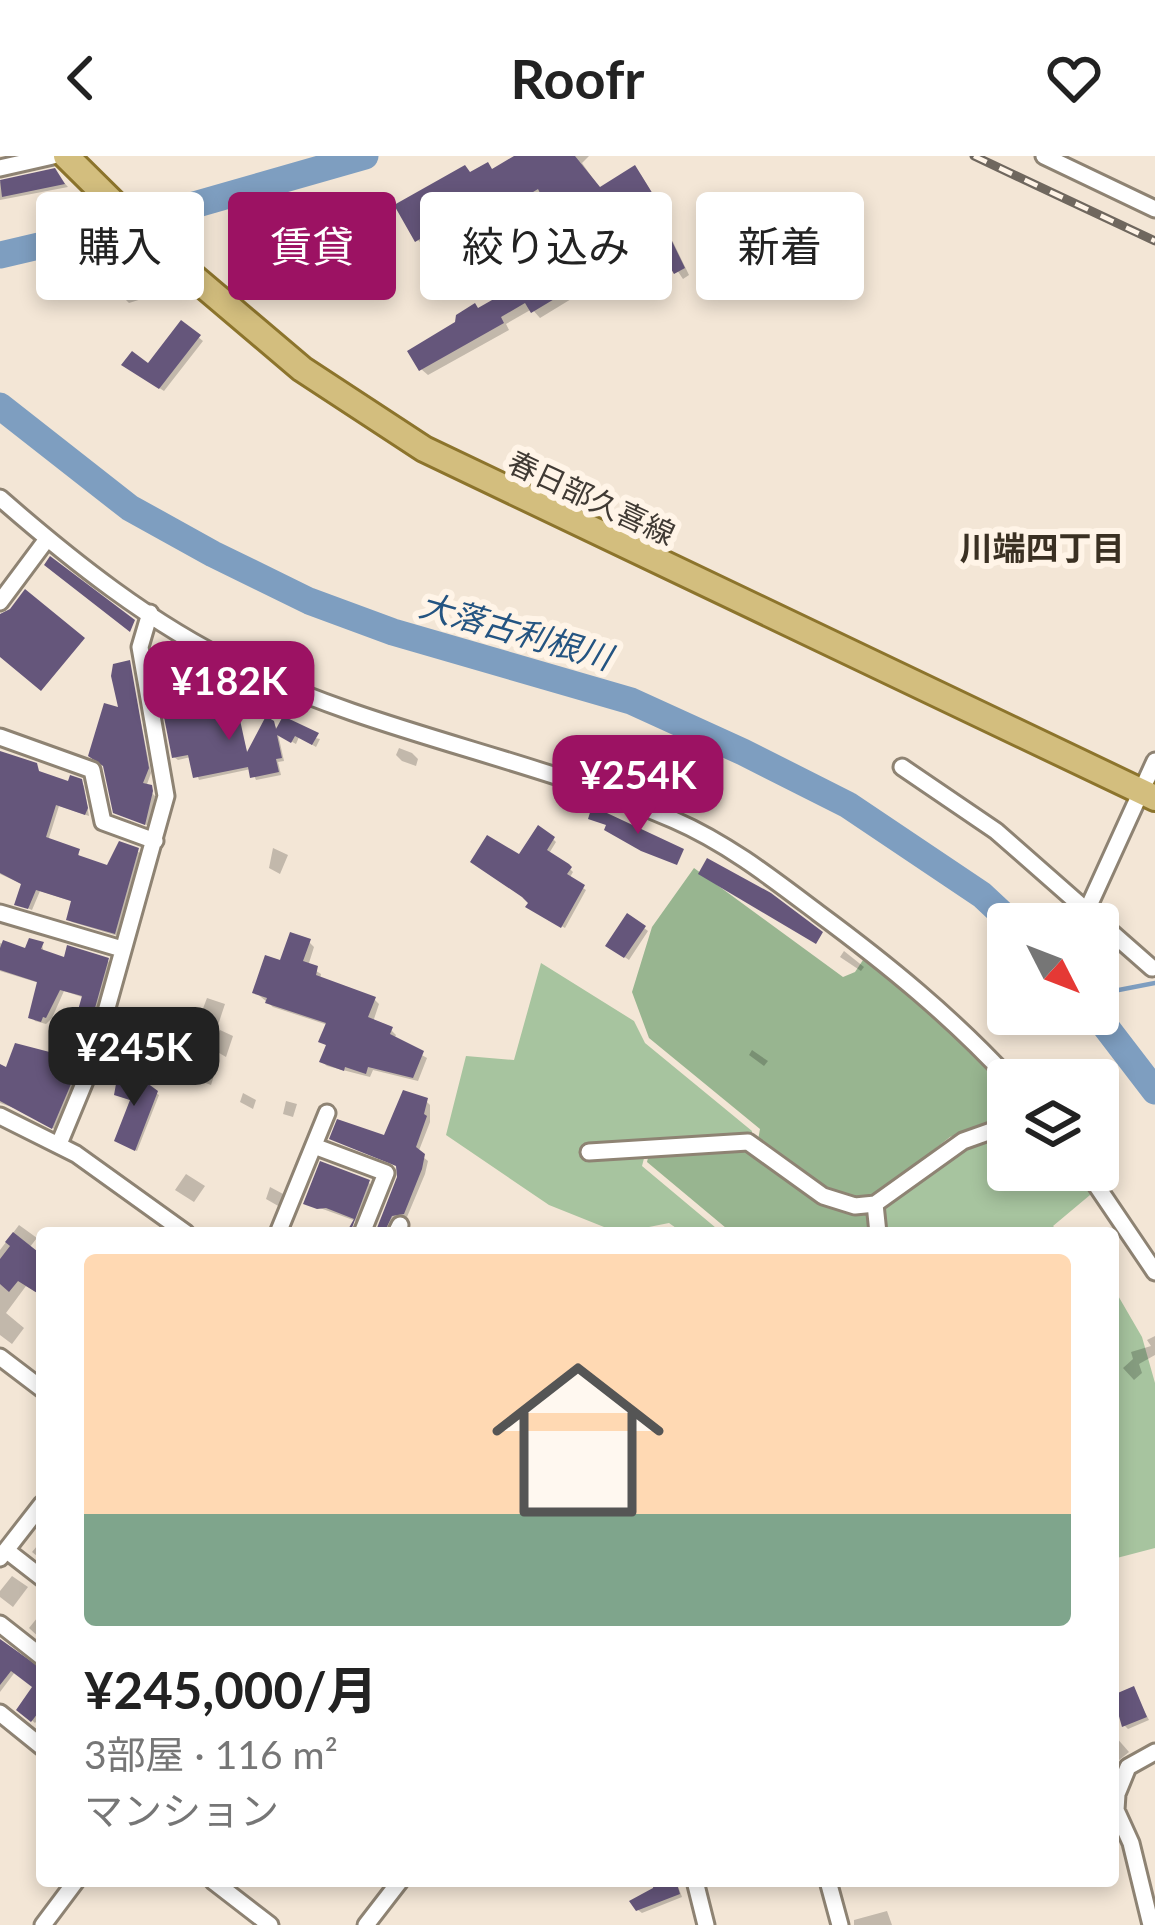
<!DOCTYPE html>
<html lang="ja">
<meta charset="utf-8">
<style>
:root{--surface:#fff;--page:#f2f2f2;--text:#222;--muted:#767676;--line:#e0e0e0;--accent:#9c1263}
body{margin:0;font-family:Lato,"Noto Sans JP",sans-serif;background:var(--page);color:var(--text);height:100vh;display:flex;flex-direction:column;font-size:45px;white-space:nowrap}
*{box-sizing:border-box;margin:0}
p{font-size:39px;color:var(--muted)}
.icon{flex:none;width:66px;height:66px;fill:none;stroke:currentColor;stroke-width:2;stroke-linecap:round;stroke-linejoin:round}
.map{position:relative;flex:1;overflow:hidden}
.side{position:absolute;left:36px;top:1071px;width:1083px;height:660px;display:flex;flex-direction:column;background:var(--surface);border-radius:12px;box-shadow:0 6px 18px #0003}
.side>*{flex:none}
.hud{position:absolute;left:36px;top:36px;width:1083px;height:108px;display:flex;gap:24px}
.needle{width:78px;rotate:132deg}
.buttons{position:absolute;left:987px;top:747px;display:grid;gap:24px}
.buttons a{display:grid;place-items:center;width:132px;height:132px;border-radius:12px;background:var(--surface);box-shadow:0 6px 18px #0003;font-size:60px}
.price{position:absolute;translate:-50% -102px;padding:0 27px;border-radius:24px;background:var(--accent);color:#fff;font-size:39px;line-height:78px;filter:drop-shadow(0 3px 6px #0008)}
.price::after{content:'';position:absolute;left:50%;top:72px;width:36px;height:27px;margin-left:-18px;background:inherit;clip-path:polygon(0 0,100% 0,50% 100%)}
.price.current{background:#222;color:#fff}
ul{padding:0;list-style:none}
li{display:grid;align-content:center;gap:24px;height:636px;padding:0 48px}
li+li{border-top:3px solid var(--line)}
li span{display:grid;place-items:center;height:372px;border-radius:12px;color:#555}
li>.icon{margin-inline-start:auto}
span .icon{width:216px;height:216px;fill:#fffc;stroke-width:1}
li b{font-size:51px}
.chip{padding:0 42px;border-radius:12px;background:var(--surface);box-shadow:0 6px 18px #0003;font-size:42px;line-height:108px}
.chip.current{background:var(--accent);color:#fff}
header{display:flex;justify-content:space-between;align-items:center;height:156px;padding:0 48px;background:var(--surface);font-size:54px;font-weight:700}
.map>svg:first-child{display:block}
</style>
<header><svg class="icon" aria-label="back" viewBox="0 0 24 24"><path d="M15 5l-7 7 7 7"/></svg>Roofr<svg class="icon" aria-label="heart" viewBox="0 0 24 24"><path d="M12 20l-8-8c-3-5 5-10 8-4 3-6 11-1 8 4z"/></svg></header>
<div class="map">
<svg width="1155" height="1769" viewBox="0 0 1155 1769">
<rect width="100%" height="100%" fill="#f3e6d6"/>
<path fill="#a7c49f" d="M541,807L634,865L645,887L752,975L751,983H649L642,1010L722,1077H683L669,1067L619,1077L549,1049L446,979L466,900L514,904Z
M1008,961V1014H1080L1096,1034L1053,1070L1060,1077H876L877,1041L950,984Z
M1113,1131L1142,1181L1155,1227V1392L1113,1403Z"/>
<path fill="#98b590" d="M694,712L843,821L855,816L865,801L910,835L1008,929V959L950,981L875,1040L874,1077H732L647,1006L651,990H757L760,973L649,882L632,836L652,771Z"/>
<path fill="#0003" d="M520,0H589L582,7L601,34L641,19L664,56L652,63L662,82L667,79L673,86L689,119L683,123L665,96L609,128L604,123L540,162L532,153L506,168L509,174L428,219L421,213L479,155L585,95L556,44L552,47L544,39L496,69L485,55L424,90L418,84L471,19L494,16Z
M54,15L68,31L0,44V26Z
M150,111L164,136L129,147L123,141Z
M182,168L203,185L164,235L129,212L148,211Z
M129,507L151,617L146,631L155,640L149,670L120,659L122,556Z
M202,553L201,561L221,557L226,568L239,567L248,599L272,567L279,574L320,583L316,591L299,581L296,588L278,578L284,605L278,606L281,619L256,624L251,613L199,624L191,601L178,604L174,601L168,563Z
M399,592L412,597L418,603L416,610L402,605L396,599Z
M0,598L36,610L41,619L70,629L80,626L84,630L89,660L59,650L48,685L78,696L80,703L108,712L137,695L141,698L118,780L72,766L69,763L74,746L40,735L32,754L18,748L24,729L0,718Z
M553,683L556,686L548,699L567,710L573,716L569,723L586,734L565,772L532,754L520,702Z
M273,692L288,699L280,718L269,712Z
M644,772L648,775L629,804L613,793Z
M309,786L314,791L308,810L321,818L320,823L374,843L379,848L373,866L391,874L396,879L394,883L427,902L418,925L373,914L370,921L327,910L322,906L328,891L322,885L328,869L273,851L255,836Z
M0,787L27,796L42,789L44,797L65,804H107L111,808L81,913L56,974L23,955L0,947V912L67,904L85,842L64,835L52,862L46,868L35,865L32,861L39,827L0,815Z
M844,795L864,811L861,815L840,801Z
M207,842L225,848L218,869L199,863Z
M220,874L233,880L226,901L214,894Z
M752,894L768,905L764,910L749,899Z
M203,907L217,910L211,929L197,924Z
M156,937L159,939L137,995L120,986L133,945L119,940Z
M243,937L256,944L253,953L240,946Z
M286,945L297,948L293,961L283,958Z
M426,945L430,949V966L418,997L428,1005L425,1018L407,1061L396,1063L388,1077H378L401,1016L386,983Z
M186,1018L205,1030L194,1046L175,1034Z
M369,1027L372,1030L354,1077H350L356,1065L306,1047Z
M270,1031L285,1039L280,1051L266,1043Z
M19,1069L37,1082L29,1092L42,1103V1140L26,1130L6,1157L24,1172L12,1188L0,1179V1094Z
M1155,1180V1199L1139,1208L1142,1217L1134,1224L1123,1212L1133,1203L1131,1196L1151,1190L1147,1184Z
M42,1384V1404L32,1396Z
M12,1420L28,1431L13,1451L0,1441V1435Z
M42,1456V1484L29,1472Z
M0,1487L42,1516V1559L35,1567L20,1554L35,1531L15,1516L0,1536Z
M1133,1533L1149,1564L1128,1573L1125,1570Z
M1115,1580L1129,1596L1113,1609V1581Z
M663,1725H676L682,1741L642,1757L638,1754Z
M887,1755L892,1769H854V1764Z"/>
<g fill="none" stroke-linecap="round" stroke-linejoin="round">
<path stroke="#7e9ec0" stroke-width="4.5" d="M1098,838L1155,827"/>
<path stroke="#7e9ec0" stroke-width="27" d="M0,99L103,75L365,0
M0,250L130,352L213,398L309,445L393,476L631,545L743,596L848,649L982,739L1013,768
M1096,858L1155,935"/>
</g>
<path fill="#65567b" d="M514,0H575L600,31L635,9L659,48L647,56L661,79L667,75L685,112L674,118L658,90L600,123L596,118L531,157L525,147L501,161L504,167L419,215L407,195L455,166L456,159L475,147L478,152L580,94L549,39L543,43L538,33L487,64L478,49L415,86L394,49L465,9L470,16L488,6L492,13Z
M55,12L65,28L2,41L0,24Z
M151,108L159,130L120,142L112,122Z
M181,164L201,179L159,233L121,209L132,195L148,207Z
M50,400L135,464L130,476L44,409Z
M25,433L85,482L41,535L0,501V458L10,453Z
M130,504L149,612L143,627L152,629L153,635L145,669L113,657L103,610L88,600L104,547L118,551L111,520L113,508Z
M203,550L197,559L222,554L224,565L240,564L247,596L266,560L274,565L276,573L283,560L319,577L312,589L295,580L291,587L277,579L282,602L276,603L279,616L250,622L248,611L193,622L188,599L172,602L164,561Z
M0,595L37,607L39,615L68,625L70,619L82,623L88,652L85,659L56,649L46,681L80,693L78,699L107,709L119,685L139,692L115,778L66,764L71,745L36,734L28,753L14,749L21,728L0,717Z
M592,650L684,693L677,709L641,695L604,674L606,669L588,663Z
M538,669L555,681L547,694L569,708L572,711L567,718L585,729L561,772L525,751L528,747L522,741L470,706L487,679L519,698Z
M707,702L771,737L823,776L816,788L698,718Z
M627,757L646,770L624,802L605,790Z
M290,776L311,783L303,805L318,810L316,819L376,841L368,861L393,871L390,878L424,895L413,922L368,911L366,918L345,911L344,915L319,906L326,889L318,886L326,867L265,847L267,842L252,837L265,799L280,804Z
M29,782L44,786L41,793L64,801L67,789L109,802L79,909L52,973L0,945V908L6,911L15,887L65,900L82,840L60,834L46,862L43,861L41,866L28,862L37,826L0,814V792L3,784L25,792Z
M118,917L143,924L158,935L135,995L114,985L130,944L114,939Z
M403,934L428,942L424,958L427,960L416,991L425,998L422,1013L404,1058L392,1060L384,1077H375L397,1021L396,1010L329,983L337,963L384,979Z
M320,1005L370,1024L350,1077H346L354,1063L326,1052L317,1053L303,1048Z
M13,1076L42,1099V1140L18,1125L9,1136L0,1128V1103L10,1090L5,1086Z
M0,1483L42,1513V1552L31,1566L16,1554L32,1531L11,1515L0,1529Z
M1134,1530L1147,1561L1122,1571L1113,1539Z
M654,1725H676L680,1738L636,1755L629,1745L653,1732Z"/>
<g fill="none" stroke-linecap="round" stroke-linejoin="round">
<defs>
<path id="street" d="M1044,0L1155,53
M0,12L53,0
M0,342C71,404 151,468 237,509C376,577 533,602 674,664C727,687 773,723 818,757C887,808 952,861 1010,924
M0,446L47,383
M0,581L92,614L103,666L155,685
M902,611L996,675L1152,812
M1088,752L1155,605
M0,757L122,793
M0,960L76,998L186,1077
M59,988L90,913L166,640L140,491L150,457
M314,990L386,1017L362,1077
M589,996L748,986L823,1040L855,1050L875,1048L963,985L1008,969
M1086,1014L1155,1116
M875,1048L878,1077
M278,1077L327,957
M396,1077L400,1069
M0,1201L42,1233
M6,1394L42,1422
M0,1402L42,1348
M0,1468L42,1501
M0,1557L42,1591
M213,1725L270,1769
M695,1725L706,1769
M828,1725L840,1769
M43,1769L76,1725
M366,1769L400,1725
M1151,1769L1131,1687L1116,1654L1117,1638L1128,1611L1155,1596"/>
<path id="primary" d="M66,0L157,90L302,213L424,293L1155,642"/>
</defs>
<use href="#street" stroke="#8e8373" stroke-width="21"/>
<use href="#primary" stroke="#8c742c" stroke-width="30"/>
<use href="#street" stroke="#fff" stroke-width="15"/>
<use href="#primary" stroke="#d3be7e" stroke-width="24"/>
<defs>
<path id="rail" d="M974,0L1155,85"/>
</defs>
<use href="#rail" stroke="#6f675e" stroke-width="9"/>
<use href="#rail" stroke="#fff4e7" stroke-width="4.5" stroke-dasharray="14" stroke-linecap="butt"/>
</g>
<g text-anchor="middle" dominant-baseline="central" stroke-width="12" stroke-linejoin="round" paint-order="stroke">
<g font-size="30" fill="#403a34" stroke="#fff4e7">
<text transform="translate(592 341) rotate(25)">春日部久喜線</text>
</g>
<g font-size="33" font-weight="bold" fill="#3a3022" stroke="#fff4e7">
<text x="1042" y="391">川端四丁目</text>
</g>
<g font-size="33" font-style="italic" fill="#245481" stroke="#fff4e7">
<text transform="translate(516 474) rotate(16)">大落古利根川</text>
</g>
</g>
</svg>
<div class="buttons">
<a><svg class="needle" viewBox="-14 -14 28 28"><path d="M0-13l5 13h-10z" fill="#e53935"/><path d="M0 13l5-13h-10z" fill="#767676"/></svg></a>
<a><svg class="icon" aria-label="layers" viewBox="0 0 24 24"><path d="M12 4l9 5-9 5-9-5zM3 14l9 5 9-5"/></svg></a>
</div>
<b class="price" style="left:229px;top:587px">¥182K</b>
<b class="price" style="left:638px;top:681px">¥254K</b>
<b class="price current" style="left:134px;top:953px">¥245K</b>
<div class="hud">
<a class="chip">購入</a>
<a class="chip current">賃貸</a>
<a class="chip">絞り込み</a>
<a class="chip">新着</a>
</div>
<section class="side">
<ul>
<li><span style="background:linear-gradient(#ffd9b3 70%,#7fa58c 0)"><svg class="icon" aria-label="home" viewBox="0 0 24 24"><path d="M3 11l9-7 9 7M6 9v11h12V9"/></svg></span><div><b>¥245,000/月</b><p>3部屋 · 116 m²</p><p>マンション</p></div></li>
</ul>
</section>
</div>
